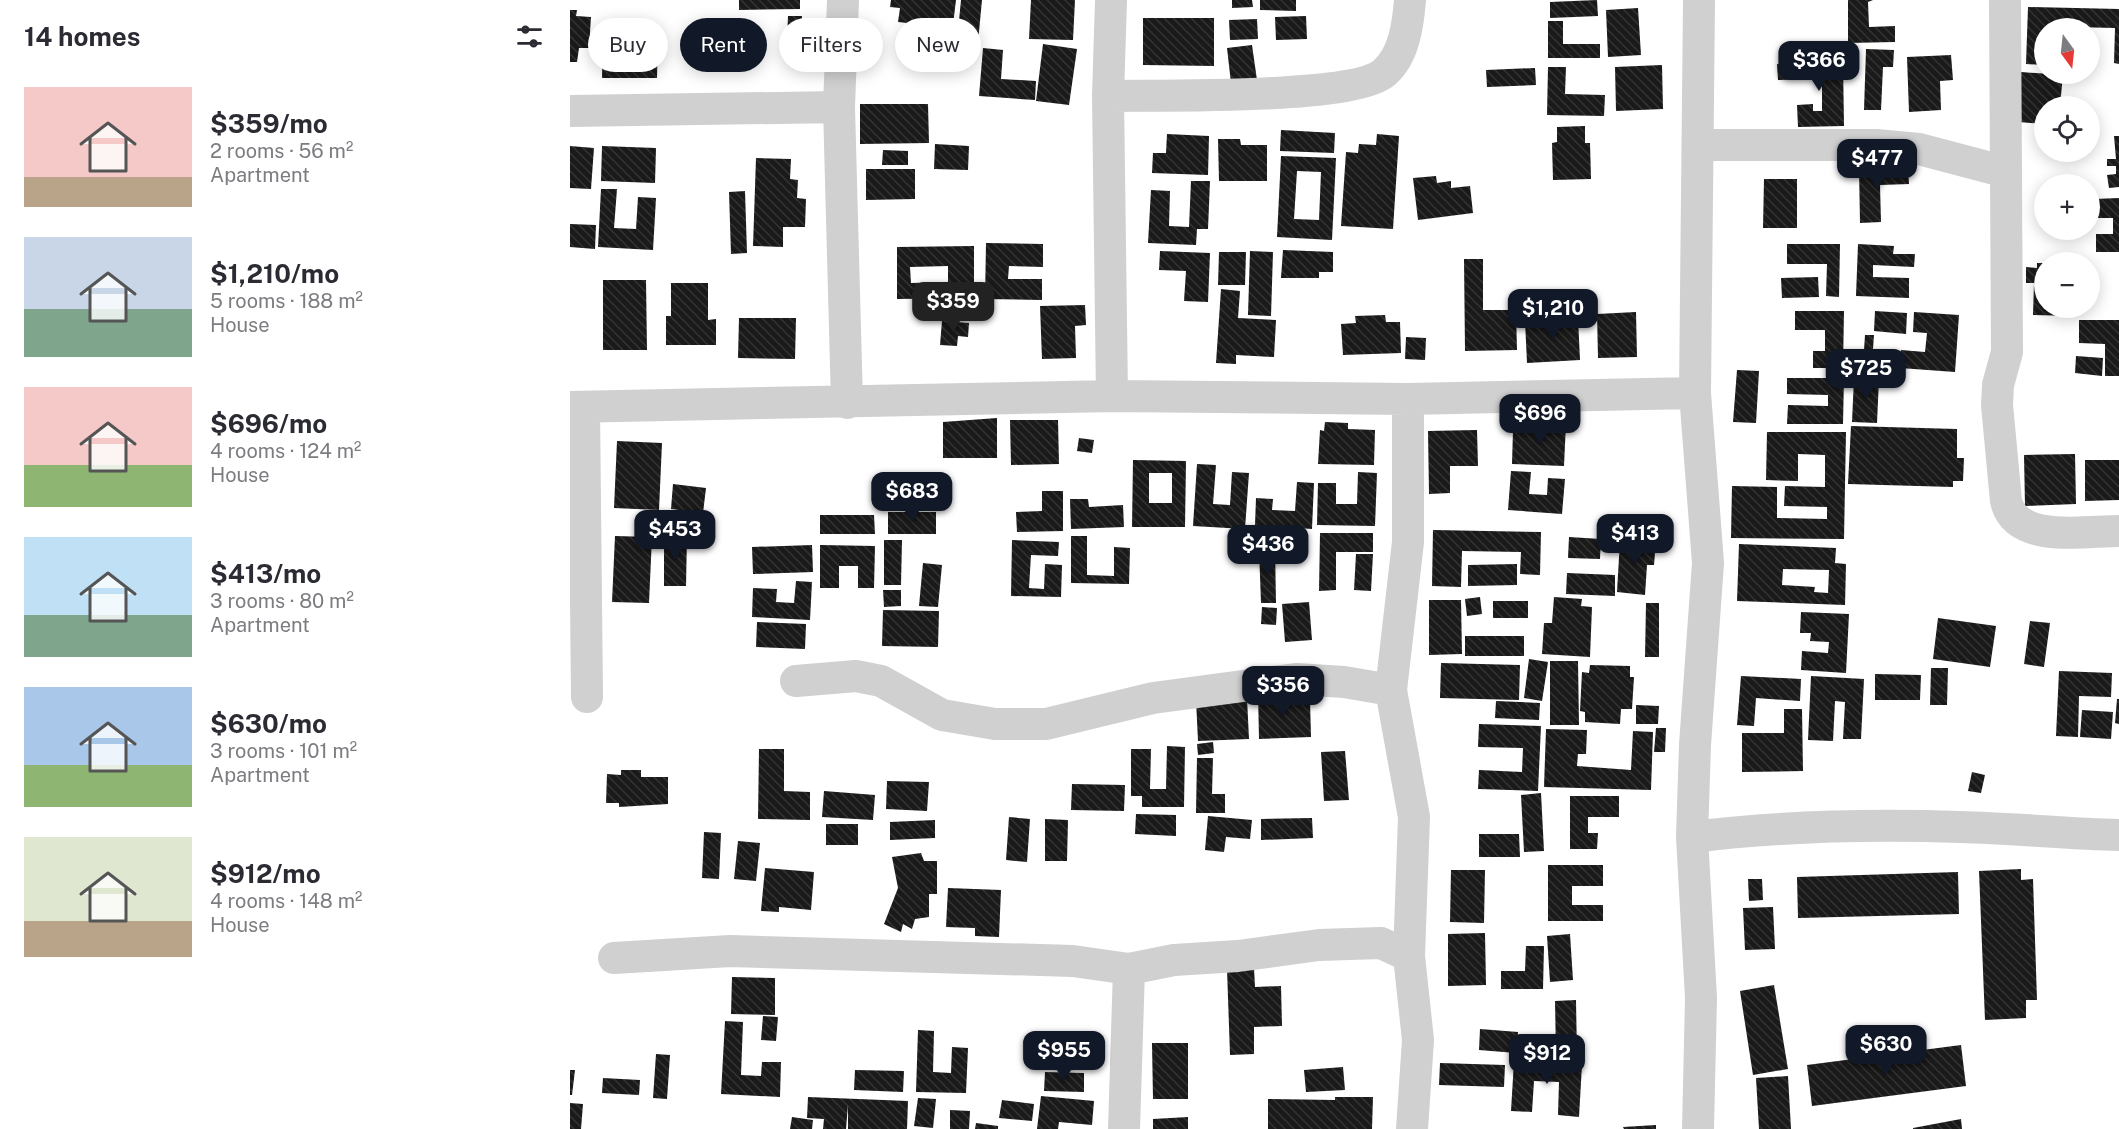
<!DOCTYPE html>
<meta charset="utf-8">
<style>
:root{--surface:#fff;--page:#f7f7f7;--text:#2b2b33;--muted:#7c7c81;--accent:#111827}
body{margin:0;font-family:"Public Sans",sans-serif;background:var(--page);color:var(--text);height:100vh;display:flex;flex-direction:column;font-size:22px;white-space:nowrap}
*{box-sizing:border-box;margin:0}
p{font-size:20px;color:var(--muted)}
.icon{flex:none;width:33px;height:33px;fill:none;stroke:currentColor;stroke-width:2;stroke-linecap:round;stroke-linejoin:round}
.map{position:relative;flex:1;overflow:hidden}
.drawer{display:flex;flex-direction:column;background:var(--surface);width:570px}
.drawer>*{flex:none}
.top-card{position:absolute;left:18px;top:18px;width:570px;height:54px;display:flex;gap:12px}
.needle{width:39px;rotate:165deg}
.tools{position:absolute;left:1464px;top:18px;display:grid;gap:12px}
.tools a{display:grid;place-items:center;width:66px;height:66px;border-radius:50%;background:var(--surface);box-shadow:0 3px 15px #0003;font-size:30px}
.price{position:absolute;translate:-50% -51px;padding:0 14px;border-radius:12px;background:var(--accent);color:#fff;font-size:20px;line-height:39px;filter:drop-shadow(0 2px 3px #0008)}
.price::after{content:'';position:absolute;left:50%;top:36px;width:18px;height:14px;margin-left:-9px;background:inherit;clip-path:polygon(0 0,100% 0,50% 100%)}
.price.selected{background:#222;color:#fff}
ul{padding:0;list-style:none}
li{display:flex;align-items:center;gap:18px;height:150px;padding:0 24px}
li span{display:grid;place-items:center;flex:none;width:168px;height:120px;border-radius:0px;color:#555}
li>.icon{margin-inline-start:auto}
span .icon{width:72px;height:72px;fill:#fffc;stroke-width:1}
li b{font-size:26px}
h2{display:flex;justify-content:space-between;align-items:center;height:72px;padding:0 24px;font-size:26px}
.chip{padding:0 21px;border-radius:27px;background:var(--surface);box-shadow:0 3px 15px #0003;font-size:21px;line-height:54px}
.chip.selected{background:var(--accent);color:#fff}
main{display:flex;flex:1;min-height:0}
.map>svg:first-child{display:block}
</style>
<main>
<section class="drawer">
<h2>14 homes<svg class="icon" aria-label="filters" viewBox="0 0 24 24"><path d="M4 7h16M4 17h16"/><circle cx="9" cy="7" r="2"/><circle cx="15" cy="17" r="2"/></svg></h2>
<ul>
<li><span style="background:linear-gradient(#f6c9c9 75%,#b9a48a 0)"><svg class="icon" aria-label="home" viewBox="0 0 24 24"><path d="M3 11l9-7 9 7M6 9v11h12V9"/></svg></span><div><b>$359/mo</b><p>2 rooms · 56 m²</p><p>Apartment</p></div></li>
<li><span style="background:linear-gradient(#c9d6e8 60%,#7fa58c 0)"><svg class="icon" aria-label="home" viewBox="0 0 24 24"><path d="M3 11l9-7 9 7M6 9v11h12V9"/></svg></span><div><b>$1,210/mo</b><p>5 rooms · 188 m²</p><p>House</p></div></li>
<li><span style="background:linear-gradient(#f6c9c9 65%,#8fb573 0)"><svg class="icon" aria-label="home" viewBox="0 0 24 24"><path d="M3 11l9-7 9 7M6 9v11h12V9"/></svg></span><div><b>$696/mo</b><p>4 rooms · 124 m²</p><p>House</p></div></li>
<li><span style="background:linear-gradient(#bfe0f5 65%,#7fa58c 0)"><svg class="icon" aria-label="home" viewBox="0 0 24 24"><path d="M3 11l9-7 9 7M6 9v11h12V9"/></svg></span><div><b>$413/mo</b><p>3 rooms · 80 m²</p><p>Apartment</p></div></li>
<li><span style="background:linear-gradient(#a9c7e8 65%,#8fb573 0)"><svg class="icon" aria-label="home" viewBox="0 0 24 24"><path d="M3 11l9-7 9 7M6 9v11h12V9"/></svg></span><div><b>$630/mo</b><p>3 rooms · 101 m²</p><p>Apartment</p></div></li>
<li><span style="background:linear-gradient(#dfe7d0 70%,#b9a48a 0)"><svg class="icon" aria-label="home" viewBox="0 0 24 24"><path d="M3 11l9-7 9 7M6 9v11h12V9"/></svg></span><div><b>$912/mo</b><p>4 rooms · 148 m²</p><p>House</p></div></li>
</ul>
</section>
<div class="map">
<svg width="1549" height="1129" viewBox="0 0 1549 1129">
<defs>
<pattern id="building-back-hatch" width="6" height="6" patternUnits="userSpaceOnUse" patternTransform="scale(1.5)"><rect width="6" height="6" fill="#1a1a1a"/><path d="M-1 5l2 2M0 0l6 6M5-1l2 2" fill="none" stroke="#333"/></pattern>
</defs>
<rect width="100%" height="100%" fill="#fff"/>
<path fill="url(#building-back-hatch)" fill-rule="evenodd" d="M169,0H230V9L169,10Z
M321,0H386L381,41L346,37L347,24L328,22L330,8L320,7Z
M391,0H412L408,42L387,41Z
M461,0H505L503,40L459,39Z
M662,0H682L683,7L662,8Z
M690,0H726V11L690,10Z
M1027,0L1028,16L980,18V2Z
M1278,0H1303L1298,2L1299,27L1325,26V42L1278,43Z
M1458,7L1549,9V64L1544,63L1545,28L1503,27L1474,28V65L1456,64Z
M1068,8L1071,55L1038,57L1036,10Z
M0,10H7L6,16L21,17L19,48H9L7,62H0Z
M218,16H232L231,42L217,41Z
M736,16L737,39L706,40L705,17Z
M573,18H644V66L573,65Z
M687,19L688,39L660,40L659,20Z
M978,21H993V44H1030V58H978Z
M33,33L88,34L87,78H32Z
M473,44L507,49L499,105L466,101Z
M682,45L687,80L661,83L657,48Z
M413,48L433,50L431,79L466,81L465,100L409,96Z
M1296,49L1324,50L1323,67H1313L1311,110H1294Z
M1381,55L1383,80L1370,81L1371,110L1339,112L1337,57Z
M1273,62L1274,126L1228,127L1227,105L1243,104V111H1252V79L1208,80L1207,64Z
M1092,65L1093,109L1046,111L1045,67Z
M978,67H996L995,94L1035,95L1034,116L977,115Z
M965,68L966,85L917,87L916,70Z
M1451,72L1493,75L1490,106H1474V124L1448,122Z
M290,104H358L359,143L290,144Z
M1015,126V143H1020L1021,179L983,180L982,143L987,142V127Z
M711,130L765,133L764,153L710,151Z
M597,134L639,136L638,175L582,173L583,153H596Z
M807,134L829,136L823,229L771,226L776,152L788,153L789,144L806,145Z
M1544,136H1549V187L1539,188L1537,175L1546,174V166H1537V159H1546Z
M648,139H670L671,145H697V181H649Z
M365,144L399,146L398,170L364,169Z
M0,146L24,148L21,189L0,188Z
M32,146L86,148L85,183L31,181Z
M313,150L338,151V165H312Z
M711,156L766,158L762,240L707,237ZM727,171L751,172L749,220L724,219Z
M186,158L221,159L220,179L228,180L227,198L236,199L235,227H213V247L183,246Z
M1338,168L1339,184L1310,185L1311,222L1290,223L1289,169Z
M296,169H345V199L296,200Z
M866,176L867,183L881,181V188L900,186L903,213L848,220L843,178Z
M1194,179H1227V228H1193Z
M621,181H640L638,229H627L626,245L578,243L581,190L600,191L599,226L619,227Z
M31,189H47L44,228L66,229L68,197L86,198L83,250L28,247Z
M175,191L177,253L161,254L159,192Z
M1549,198V252H1526V234H1543V218H1525L1524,199Z
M0,224L26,225L25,249L0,247Z
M416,243L473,244V267L439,266L438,279H472V300L415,299Z
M1217,244H1270L1269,297L1256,296L1257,264H1217Z
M1288,244L1324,246L1323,254H1345L1344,267L1303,265V277L1339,278V298L1286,296Z
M404,246V298L327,299V247ZM378,266V282L341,283L340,267Z
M713,250L763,252V272H749V278H711Z
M590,251L640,253L638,302L614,301L616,271L589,270Z
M680,251L703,252L701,316L678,315Z
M649,252H676L675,285H648Z
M894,259H913V310H946L947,350L895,351Z
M1467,263H1474V308H1504V316L1463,315L1464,283H1456V267L1467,268Z
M1248,277L1249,297L1212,298L1211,278Z
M33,280H76L77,350H33Z
M101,283H138V320L146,319V345H96V316H101Z
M651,289L670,291L668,318L706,320L704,357L666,355V364L646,363Z
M515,305L516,325L505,326L506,358L472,359L470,306Z
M1225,311H1274L1273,368H1243V351H1255V330H1225Z
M1305,311L1337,313L1336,334L1304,331Z
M1066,312L1067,357L1028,358L1027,314Z
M1344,312L1389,315L1385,372L1330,368L1331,350L1355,352L1357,333L1343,332Z
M815,315L816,322H830L831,353L773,355L771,324L786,323L785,316Z
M169,318H226L225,359L168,358Z
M1008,318L1010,360L957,363L955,321Z
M1509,320H1549V376H1535V344L1509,343Z
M372,321L399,323L398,337L388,336L387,346L370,345Z
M1295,335H1304L1303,349L1327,350L1326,367L1293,365Z
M836,337L856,338L855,360L835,359Z
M1506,356L1533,358L1532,376L1505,373Z
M1167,370L1189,371L1186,423L1163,422Z
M1217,378H1274L1273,424H1217L1218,405L1258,406V395L1217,394Z
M1284,378L1309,379L1307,423L1282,422Z
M427,418V458H373V422Z
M440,420H488L489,464L441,465Z
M968,421L996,423L994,466L942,464L943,430L968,431Z
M755,422L778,423V429L805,430L804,465L748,464L750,430L754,431Z
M1281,426L1387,429V458H1394L1393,481H1383V487L1278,484Z
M907,430L908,466H880V493L859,494L858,431Z
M1197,432H1276L1274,539L1161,538L1162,486L1207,487V518L1257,519V507L1214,506L1215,486L1255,487V455L1228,454V481L1196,480Z
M509,438L524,440L522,453L507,451Z
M47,441L92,443L89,510L44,508Z
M1505,454L1506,504L1455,506L1454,455Z
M563,460L616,461L615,527H562ZM579,473H602V503H579Z
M1515,460H1549V500L1515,501Z
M627,464L646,465L643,504L660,505L662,472L679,473L675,529L623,526Z
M941,471L961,472L959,494L977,495L978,478L995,479L992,514L938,510Z
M788,472L807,473L805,526L747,525L748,483H766V504H787Z
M727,482L744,483L742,529L685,525L686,498L703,499L702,510L725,511Z
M103,484L136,488L133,513L101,509Z
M472,491H493V531L447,532L446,512L472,511Z
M500,499H518L519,507L553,505L554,527L501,529Z
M318,512H366V534H318Z
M250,515H304L305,534H250Z
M863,530L971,532L970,575L950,574L951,552L892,551L891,587L862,586Z
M750,533H803V552H766V590L749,591Z
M45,536L82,537L79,603L42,602Z
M94,536H117L116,586H94Z
M501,536H517V575L544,576V547L560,548L559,584L501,583Z
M999,537L1031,539L1030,559L998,558Z
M314,540H332L331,585H314Z
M442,540L489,542L488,556L461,555L459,588L474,589L475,564L492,565L491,597L441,596Z
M1050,540L1086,541L1084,565H1077L1075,595L1047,592Z
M1169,544L1266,548L1265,563L1276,564L1275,605L1167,601ZM1213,569L1259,570L1258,593L1244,592L1245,587L1212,585Z
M242,545L243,572L183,574L182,547Z
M250,545L305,546L304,588H288V566H269V588H250Z
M689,549H705L706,603H691Z
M786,554H803L801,591L784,590Z
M353,563L372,565L368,607L349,606Z
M947,564V585L898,586V565Z
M997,573L1045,575V596L996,594Z
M226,581L242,582L240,620L182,617L183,588L207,589L206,602L224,603Z
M313,590H331V606L314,607Z
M910,597L912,614L897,616L895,599Z
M984,597L1012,599L1011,606L1022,607L1020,657L972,654L974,623H982Z
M859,600H891L892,654L859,655Z
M923,601H958V618H923Z
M739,602L742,640L715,642L712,604Z
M1076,603H1089V657H1075Z
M692,607L707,608L706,625L691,624Z
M313,610L369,611L368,647L312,646Z
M1231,612L1279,614L1276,673L1231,670L1232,651L1258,653L1259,642L1240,641L1241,633H1230Z
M1368,618L1426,626L1420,667L1363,659Z
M1460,621L1480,623L1474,667L1454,664Z
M187,622L236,624L235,649L186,647Z
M895,636H954V656H895Z
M959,659L978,662L972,701L954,698Z
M980,661H1008L1009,725H980Z
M871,663L950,665L949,700L870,698Z
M1020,665L1060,666V677H1064L1062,709H1051L1050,724L1015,722V712L1010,711L1012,672L1019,673Z
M1361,668H1378L1377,705H1360Z
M1489,671L1542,673L1541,697L1509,696L1508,737L1486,736Z
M1305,674L1351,675L1350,700H1305Z
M1171,676L1231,679L1230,701L1186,698L1184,726L1167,725Z
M1241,676L1294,679L1291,739H1273L1275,702L1265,701L1263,741L1238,740Z
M688,692H708V701L740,700L741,737L689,739Z
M677,698L679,739L628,741L626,700Z
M1547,699H1549V724L1545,723Z
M926,701L970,703L969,720L925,718Z
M1066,705L1089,706L1088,724H1066Z
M1214,709H1232L1233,771L1172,772V733H1214Z
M1512,710L1543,712L1541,739L1510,737Z
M909,724L971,726L968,791L908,789L909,770L952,772L953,748L908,747Z
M1086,728H1096L1095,752H1084Z
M976,729L1017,730L1016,754H1008L1007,766L1061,770L1063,731L1083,732L1081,790L974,787Z
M643,742L644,753L628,755L627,744Z
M597,746L615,747L614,807H572V796H561V749H581L580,789H596Z
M189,749H214V791L240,792V820L188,819Z
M775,751L779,800L754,801L751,752Z
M627,758H643L642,794H655V813H626Z
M51,770H71V777H98V804L49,807V803H36L37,774L51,775Z
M1402,772L1415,775L1411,793L1398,791Z
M317,781L359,782L357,811L316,809Z
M502,784L555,785L554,811L501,810Z
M254,791L305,795L303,820L252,817Z
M971,793L974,851L954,852L951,795Z
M1000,796H1049V817H1018V833H1028L1027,849H1000Z
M566,814L606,815V836L565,834Z
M638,816L682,820L680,839L656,837L654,852L635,850Z
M439,817L460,819L457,862L436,860Z
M742,818L743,838L691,840V819Z
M475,819L498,820L497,861H475Z
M365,820V838L320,840V822Z
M256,824H288V845H256Z
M134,832L151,833L149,879L132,878Z
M909,834H949L950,857H909Z
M168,841L190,843L186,881L164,879Z
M351,853L354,861H367V894H359V917L345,919L342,929L333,924L331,932L314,924L328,888L322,857Z
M978,865H1033V886H1002V905H1033V921H978Z
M195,868L244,872L241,910L209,907V912L191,911Z
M1451,869V880L1463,879L1467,1000H1456V1018L1415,1020L1409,871Z
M881,870H915L914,923L880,922Z
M1388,872L1389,914L1228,918L1227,877Z
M1178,879H1192L1193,900L1179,901Z
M378,888L431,890L429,937L405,936V928L376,927Z
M1203,907L1205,949L1175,950L1173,908Z
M915,933L916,985L878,986V934Z
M1000,934L1003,980L980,982L977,936Z
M956,946H974L973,989H931V971H955Z
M684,968L685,987L711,986L712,1026L684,1027V1054L660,1055L657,969Z
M162,977L205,978V1015L161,1014Z
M1204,985L1218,1069L1183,1075L1170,991Z
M1006,1000L1007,1055H986L985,1001Z
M193,1016L208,1017L206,1041L191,1040Z
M155,1021L173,1022L171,1075L191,1076L192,1062H211L210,1097L151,1094Z
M910,1029L948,1032L946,1053L909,1050Z
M348,1030L364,1031L363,1072L381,1073L382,1047L398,1048L396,1093L346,1092Z
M582,1043H618V1099H583Z
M1391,1045L1396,1086L1242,1106L1237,1065Z
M86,1054L100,1055L97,1099L83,1098Z
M944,1061L1012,1065L1009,1117L988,1115L989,1082L964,1081L962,1112L941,1111Z
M870,1063L935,1065L934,1087L869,1085Z
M773,1067L775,1090L736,1092L734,1070Z
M0,1070H5L2,1095H0Z
M285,1070L334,1071L333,1092L284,1090Z
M475,1072L514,1073V1092L474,1091Z
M1218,1076L1221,1129H1189L1186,1078Z
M33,1078L70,1080L69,1095L32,1093Z
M471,1096L524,1101L522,1125L489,1122L488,1129H467Z
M238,1097L338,1101L337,1129H278V1105L276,1129H253L254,1119L237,1118Z
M765,1097H803L802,1129H698V1099L765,1100Z
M348,1098L366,1099L363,1128L344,1126Z
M432,1100L464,1104L462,1121L429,1118Z
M0,1103L13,1104L11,1129H0Z
M380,1110L400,1111L399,1129H380Z
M222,1117L243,1120L242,1129H220Z
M618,1117V1129H583V1119Z
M1391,1119L1392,1129H1343V1128Z
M406,1123L428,1126V1129H405Z
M1086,1125V1129H1054L1053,1127Z"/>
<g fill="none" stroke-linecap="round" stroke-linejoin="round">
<path stroke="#d0d0d0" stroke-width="32" d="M273,0L269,107L277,403
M541,0L538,96L542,396
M1435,0L1437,352L1428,385L1427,405L1436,501C1446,544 1514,531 1549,531
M538,96C587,95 785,100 815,72C834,55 838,25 840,0
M0,111L269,107
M1128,145H1306L1349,149L1436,172
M838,399V542L821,690L844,817L839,956L848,1040L842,1129
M0,407L542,396L838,399L1125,393
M14,407L17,697
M226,681L286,676L311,681L372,715L425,724H476L583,698L726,679L774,682L821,690
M1122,837C1211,826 1300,824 1390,827C1443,828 1496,834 1549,835
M44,958L160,951L503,961L559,969L604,960L668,956L749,945L811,943L839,956
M554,1129L559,969
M1128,1129L1131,998L1122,837L1125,745L1138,563L1125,393L1129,0"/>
</g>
</svg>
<div class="tools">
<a><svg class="needle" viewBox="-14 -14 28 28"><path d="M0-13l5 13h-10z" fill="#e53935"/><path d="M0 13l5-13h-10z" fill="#7c7c81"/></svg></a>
<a><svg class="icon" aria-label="locate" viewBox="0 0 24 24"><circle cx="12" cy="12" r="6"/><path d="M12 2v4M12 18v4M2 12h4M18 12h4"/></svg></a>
<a>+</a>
<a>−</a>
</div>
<b class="price" style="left:1249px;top:92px">$366</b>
<b class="price" style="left:1307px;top:190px">$477</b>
<b class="price selected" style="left:383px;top:333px">$359</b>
<b class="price" style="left:983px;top:340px">$1,210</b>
<b class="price" style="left:1296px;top:400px">$725</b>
<b class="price" style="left:970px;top:445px">$696</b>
<b class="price" style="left:342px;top:523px">$683</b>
<b class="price" style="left:105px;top:561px">$453</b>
<b class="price" style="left:1065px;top:565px">$413</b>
<b class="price" style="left:698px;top:576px">$436</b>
<b class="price" style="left:713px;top:717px">$356</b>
<b class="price" style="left:1316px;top:1076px">$630</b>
<b class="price" style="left:494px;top:1082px">$955</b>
<b class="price" style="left:977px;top:1085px">$912</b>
<div class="top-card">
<a class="chip">Buy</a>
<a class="chip selected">Rent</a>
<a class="chip">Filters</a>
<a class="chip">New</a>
</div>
</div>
</main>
